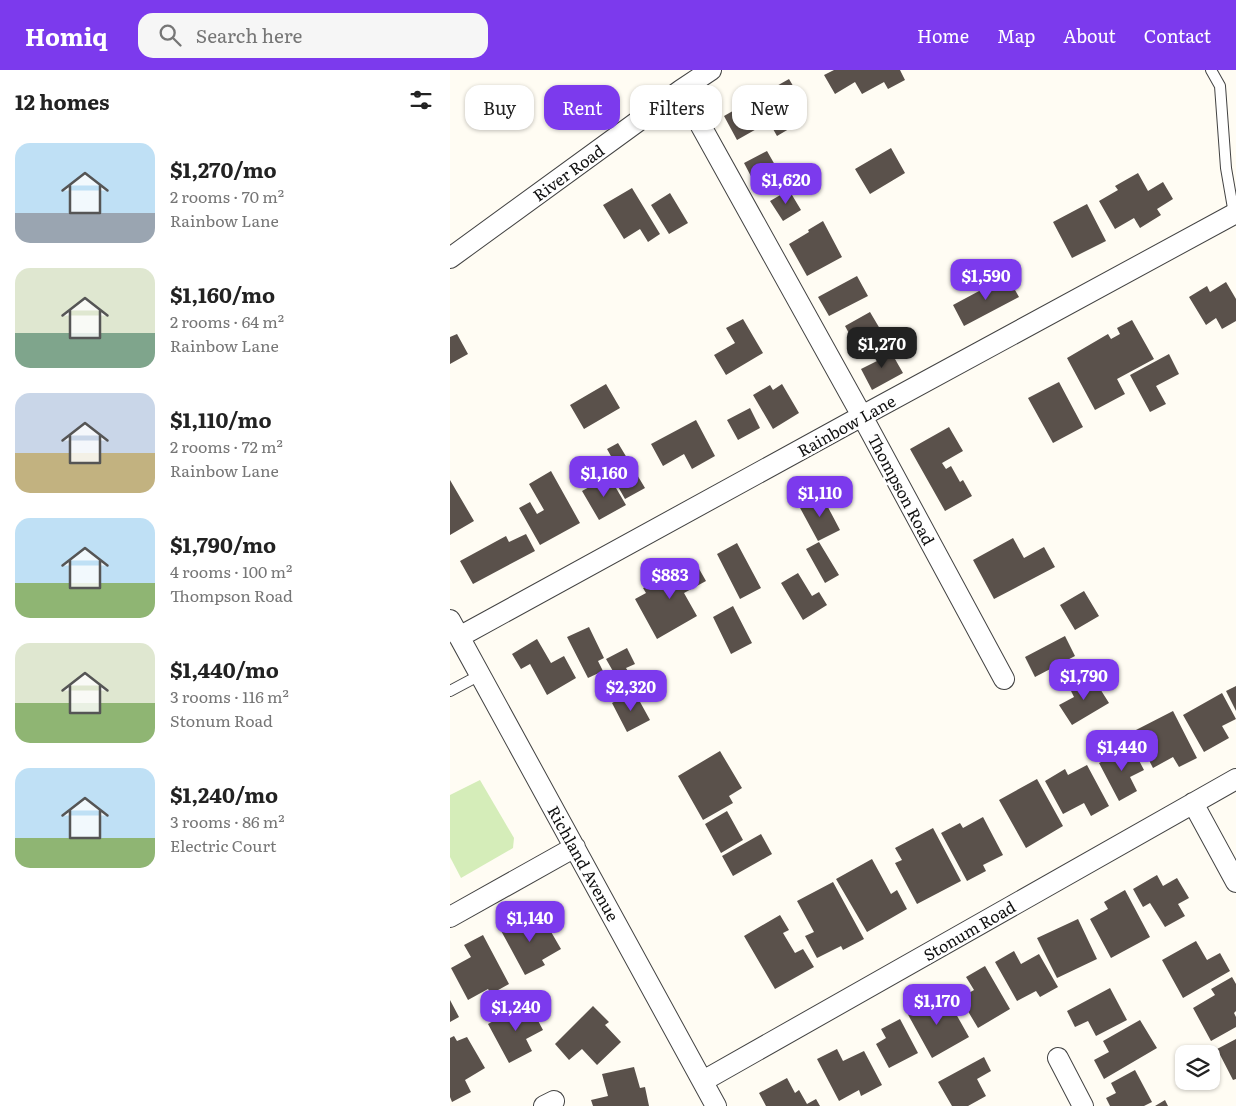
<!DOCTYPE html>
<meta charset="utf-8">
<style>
:root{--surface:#fff;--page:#f6f6f6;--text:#222;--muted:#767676;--accent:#7c3aed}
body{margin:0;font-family:Literata,serif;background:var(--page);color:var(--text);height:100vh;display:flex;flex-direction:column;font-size:19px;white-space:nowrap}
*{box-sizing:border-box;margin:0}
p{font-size:16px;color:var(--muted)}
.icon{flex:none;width:28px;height:28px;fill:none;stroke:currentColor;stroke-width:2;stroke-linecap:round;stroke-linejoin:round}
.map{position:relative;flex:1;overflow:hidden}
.panel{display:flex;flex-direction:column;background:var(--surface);width:450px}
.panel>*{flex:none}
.top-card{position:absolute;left:15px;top:15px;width:475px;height:45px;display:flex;gap:10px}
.buttons{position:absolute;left:725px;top:975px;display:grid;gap:10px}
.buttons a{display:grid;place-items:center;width:45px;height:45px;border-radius:10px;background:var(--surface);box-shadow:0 1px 4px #0004;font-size:25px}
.price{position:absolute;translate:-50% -42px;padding:0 11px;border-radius:10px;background:var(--accent);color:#fff;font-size:16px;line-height:32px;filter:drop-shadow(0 1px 2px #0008)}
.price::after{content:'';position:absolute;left:50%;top:30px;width:15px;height:11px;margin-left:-8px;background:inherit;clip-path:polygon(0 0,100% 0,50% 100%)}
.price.current{background:#222;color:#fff}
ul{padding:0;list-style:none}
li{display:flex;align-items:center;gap:15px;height:125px;padding:0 15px}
li span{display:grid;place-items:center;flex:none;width:140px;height:100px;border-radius:15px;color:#555}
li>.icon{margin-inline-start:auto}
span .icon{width:60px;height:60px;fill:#fffc;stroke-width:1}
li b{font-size:21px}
h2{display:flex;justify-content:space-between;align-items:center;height:60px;padding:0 15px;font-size:21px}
.pill{padding:0 18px;border-radius:15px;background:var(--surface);box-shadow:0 1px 4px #0004;font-size:18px;line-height:45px}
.pill.current{background:var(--accent);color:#fff}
header{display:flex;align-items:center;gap:30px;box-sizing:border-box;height:70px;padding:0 25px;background:var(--accent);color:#fff}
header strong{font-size:24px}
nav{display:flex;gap:28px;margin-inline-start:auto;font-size:18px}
.search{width:350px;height:45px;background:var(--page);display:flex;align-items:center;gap:12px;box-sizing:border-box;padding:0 18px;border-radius:15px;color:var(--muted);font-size:19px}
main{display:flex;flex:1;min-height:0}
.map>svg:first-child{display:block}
</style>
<header>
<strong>Homiq</strong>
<div class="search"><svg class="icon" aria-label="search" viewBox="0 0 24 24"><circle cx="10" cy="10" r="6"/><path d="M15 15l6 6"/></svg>Search here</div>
<nav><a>Home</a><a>Map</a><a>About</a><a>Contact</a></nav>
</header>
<main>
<section class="panel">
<h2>12 homes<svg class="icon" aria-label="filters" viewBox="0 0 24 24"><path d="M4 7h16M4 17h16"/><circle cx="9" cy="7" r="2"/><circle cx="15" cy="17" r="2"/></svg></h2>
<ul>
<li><span style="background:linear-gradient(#bfe0f5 70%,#9aa5b1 0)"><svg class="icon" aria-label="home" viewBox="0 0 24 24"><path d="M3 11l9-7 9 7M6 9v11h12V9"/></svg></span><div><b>$1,270/mo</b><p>2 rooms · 70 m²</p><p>Rainbow Lane</p></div></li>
<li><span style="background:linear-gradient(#dfe7d0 65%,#7fa58c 0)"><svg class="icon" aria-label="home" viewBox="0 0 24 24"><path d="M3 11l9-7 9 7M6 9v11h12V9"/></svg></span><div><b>$1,160/mo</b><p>2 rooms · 64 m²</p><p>Rainbow Lane</p></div></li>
<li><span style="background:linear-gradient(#c9d6e8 60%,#c2b280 0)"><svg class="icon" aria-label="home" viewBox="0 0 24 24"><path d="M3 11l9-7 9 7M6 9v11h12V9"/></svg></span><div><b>$1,110/mo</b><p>2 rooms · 72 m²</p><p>Rainbow Lane</p></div></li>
<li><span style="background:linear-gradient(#bfe0f5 65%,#8fb573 0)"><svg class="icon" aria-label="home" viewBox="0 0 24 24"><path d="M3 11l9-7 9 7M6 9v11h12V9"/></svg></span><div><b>$1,790/mo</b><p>4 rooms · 100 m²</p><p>Thompson Road</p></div></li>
<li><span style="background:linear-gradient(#dfe7d0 60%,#8fb573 0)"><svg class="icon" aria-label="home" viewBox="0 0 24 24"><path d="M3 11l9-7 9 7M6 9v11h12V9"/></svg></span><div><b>$1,440/mo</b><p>3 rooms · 116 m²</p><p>Stonum Road</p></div></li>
<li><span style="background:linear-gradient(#bfe0f5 70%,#8fb573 0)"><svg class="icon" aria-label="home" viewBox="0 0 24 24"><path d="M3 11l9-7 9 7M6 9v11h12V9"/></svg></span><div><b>$1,240/mo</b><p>3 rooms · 86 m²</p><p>Electric Court</p></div></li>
</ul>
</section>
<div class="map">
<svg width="786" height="1036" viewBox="0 0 786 1036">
<rect width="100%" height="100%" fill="#fffcf3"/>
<path fill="#d5edb9" d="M30,710L64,768L63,778L11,808L0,787V725Z"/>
<path fill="#5a514b" d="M384,0H450L455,10L438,19L434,12L412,24L405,12L385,24L374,5Z
M339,9L355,36L338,46L344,56L327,66L319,52L287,70L274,46Z
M441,78L455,103L420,124L405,99Z
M317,81L329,102L305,114L294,93Z
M688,103L698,121L713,112L723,129L707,139L711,145L690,158L684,148L665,159L649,131L668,120L665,116Z
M182,118L210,164L198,172L190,159L174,169L153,135Z
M339,120L351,140L333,151L320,131Z
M220,123L238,153L219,164L201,135Z
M637,134L656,171L622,188L603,152Z
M373,151L392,187L357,206L339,174L359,162L358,160Z
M407,206L418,226L379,246L368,227Z
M557,206L569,227L514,256L503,235Z
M776,212L786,229V251L772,259L766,248L756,255L739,227L757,216L760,222Z
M420,242L433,264L407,278L395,256Z
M293,249L313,283L276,305L264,285L285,273L276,258Z
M682,250L704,289L667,309L675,324L645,340L617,288L658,264L661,269L670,264L667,258Z
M7,264L18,284L0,294V267Z
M437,275L453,303L422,320L411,299L427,291L423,283Z
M719,284L729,304L706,316L716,334L700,342L680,305Z
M609,312L633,357L603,373L578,328Z
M156,314L170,338L134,359L120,335Z
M332,314L349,343L323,359L303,325L320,315L323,320Z
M300,338L310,358L288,370L277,350Z
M246,350L265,386L242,399L234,384L213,396L201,374Z
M499,357L513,381L492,393L496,399L501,396L510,412L513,410L522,426L495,441L460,379Z
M168,373L195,418L175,429L154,392L162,388L157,379Z
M101,401L130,453L90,475L69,438L80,432L87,444L94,440L79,414Z
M159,406L176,435L149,450L132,421Z
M0,410L24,451L0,465Z
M371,424L390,460L368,471L349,436Z
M76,464L85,481L23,514L10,491L56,466L59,472Z
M563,468L574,488L594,477L605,497L544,529L523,490Z
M369,472L389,505L375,513L356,479Z
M287,473L311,518L290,529L267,484Z
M244,490L256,511L234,523L247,546L207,569L185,529L196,523L193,518Z
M348,503L362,526L369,522L377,535L353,550L331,513Z
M634,521L649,546L625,560L610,535Z
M283,536L302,573L281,584L263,547Z
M139,557L154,588L148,591L153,601L138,608L117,567Z
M615,566L625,586L585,607L575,587Z
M87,569L101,593L114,586L126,608L97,625L80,594L71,599L62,584Z
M177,578L185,594L176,598L179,603L168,610L156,589Z
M642,606L659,633L622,655L609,635L624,627L620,619Z
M786,616V641L776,621Z
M184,621L200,650L177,662L162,633Z
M772,623L786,649L772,656L779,668L754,682L733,645Z
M723,641L747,688L729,697L723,687L703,698L684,661Z
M682,677L694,700L680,707L687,721L669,731L649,693Z
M270,681L292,718L279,726L283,733L253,750L228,706Z
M637,695L659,736L641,746L634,733L613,744L595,711L615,699L618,705Z
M587,709L613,756L576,778L549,730Z
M277,741L293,770L271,783L255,754Z
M533,747L553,785L533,795L536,801L517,811L491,763L510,753L513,758Z
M483,758L511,811L467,834L445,793L452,790L445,778Z
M311,764L322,784L283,806L272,786Z
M422,789L441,824L447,820L457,839L417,862L386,809Z
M707,805L713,816L727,808L739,828L728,834L735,846L715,857L700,833L693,837L683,819Z
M383,812L414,869L393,880L391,876L367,888L355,866L364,862L347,831Z
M675,820L700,867L661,888L640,849L658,839L654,832Z
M330,845L339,860L333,863L345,883L353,879L364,897L325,919L294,866Z
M67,847L74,858L93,848L111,879L92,890L95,895L75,905L49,857Z
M628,849L647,889L607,908L587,868Z
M33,865L59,914L41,924L38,919L18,930L1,898L21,887L14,875Z
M746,871L757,890L770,883L780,901L733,928L712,890Z
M564,881L571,894L589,884L608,917L590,927L586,921L567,931L545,892Z
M535,896L560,939L528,958L510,928L524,920L516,907Z
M782,907L786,914V941L784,943L786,947V957L761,971L743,938L765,925L761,919Z
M660,918L677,950L646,966L638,951L625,957L617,941Z
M497,928L519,967L482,988L456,941L477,929L481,937Z
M0,930L9,947L0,952Z
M78,932L93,960L76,969L82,981L59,993L38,954Z
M143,936L159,952L155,955L171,972L147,995L132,979L119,990L105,974Z
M450,949L468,983L439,998L426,974L436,968L431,959Z
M690,950L707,978L654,1009L644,990L659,982L653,971Z
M4,966L7,971L17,967L35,998L15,1010L21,1022L2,1032L0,1027V968Z
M786,969V1009L783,1010L767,979Z
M387,979L393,991L414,981L432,1015L411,1026L409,1020L389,1031L367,989Z
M534,987L541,1001L527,1009L536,1026L518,1036H502L488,1012Z
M184,997L190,1018L195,1017L199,1036H143L141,1030L158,1026L152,1004Z
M685,1000L702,1032L694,1036H660L656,1028L666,1023L661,1013Z
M337,1008L345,1023L349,1020L357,1034L366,1029L370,1036H316L309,1023Z
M715,1030L718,1036H705Z"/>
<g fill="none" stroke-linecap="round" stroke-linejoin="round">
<defs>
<path id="lane" d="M761,0L770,16L776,98L784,144
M0,621L30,605"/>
<path id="street" d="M231,20L412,346L554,609
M0,188L231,20L261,0
M0,550L266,1036
M9,567L412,346L784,144
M743,733L786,812
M0,847L125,777
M608,988L633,1036
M253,1011L786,709
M94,1036L104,1031"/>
</defs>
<use href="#lane" stroke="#434343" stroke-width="12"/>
<use href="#street" stroke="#434343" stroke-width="22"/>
<use href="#lane" stroke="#fff" stroke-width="10"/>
<use href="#street" stroke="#fff" stroke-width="20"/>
</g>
<g text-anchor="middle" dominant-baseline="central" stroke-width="5" stroke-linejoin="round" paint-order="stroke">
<g font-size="16" fill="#101010" stroke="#fff">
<text transform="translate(118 102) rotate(-36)">River Road</text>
<text transform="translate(396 355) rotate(-29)">Rainbow Lane</text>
<text transform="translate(452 419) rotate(62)">Thompson Road</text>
<text transform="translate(134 793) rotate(61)">Richland Avenue</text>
<text transform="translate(519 860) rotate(-30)">Stonum Road</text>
</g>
</g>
</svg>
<div class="buttons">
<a><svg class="icon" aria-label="layers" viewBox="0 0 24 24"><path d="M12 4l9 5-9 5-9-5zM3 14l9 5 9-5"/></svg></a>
</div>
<b class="price" style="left:336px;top:135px">$1,620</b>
<b class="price" style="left:536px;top:231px">$1,590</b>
<b class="price current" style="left:432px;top:299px">$1,270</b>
<b class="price" style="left:154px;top:428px">$1,160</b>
<b class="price" style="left:370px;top:448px">$1,110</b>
<b class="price" style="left:220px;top:530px">$883</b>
<b class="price" style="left:634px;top:631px">$1,790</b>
<b class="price" style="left:181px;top:642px">$2,320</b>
<b class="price" style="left:672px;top:702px">$1,440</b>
<b class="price" style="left:80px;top:873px">$1,140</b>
<b class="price" style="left:487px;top:956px">$1,170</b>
<b class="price" style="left:66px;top:962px">$1,240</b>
<div class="top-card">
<a class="pill">Buy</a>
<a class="pill current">Rent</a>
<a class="pill">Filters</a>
<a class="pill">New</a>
</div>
</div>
</main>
